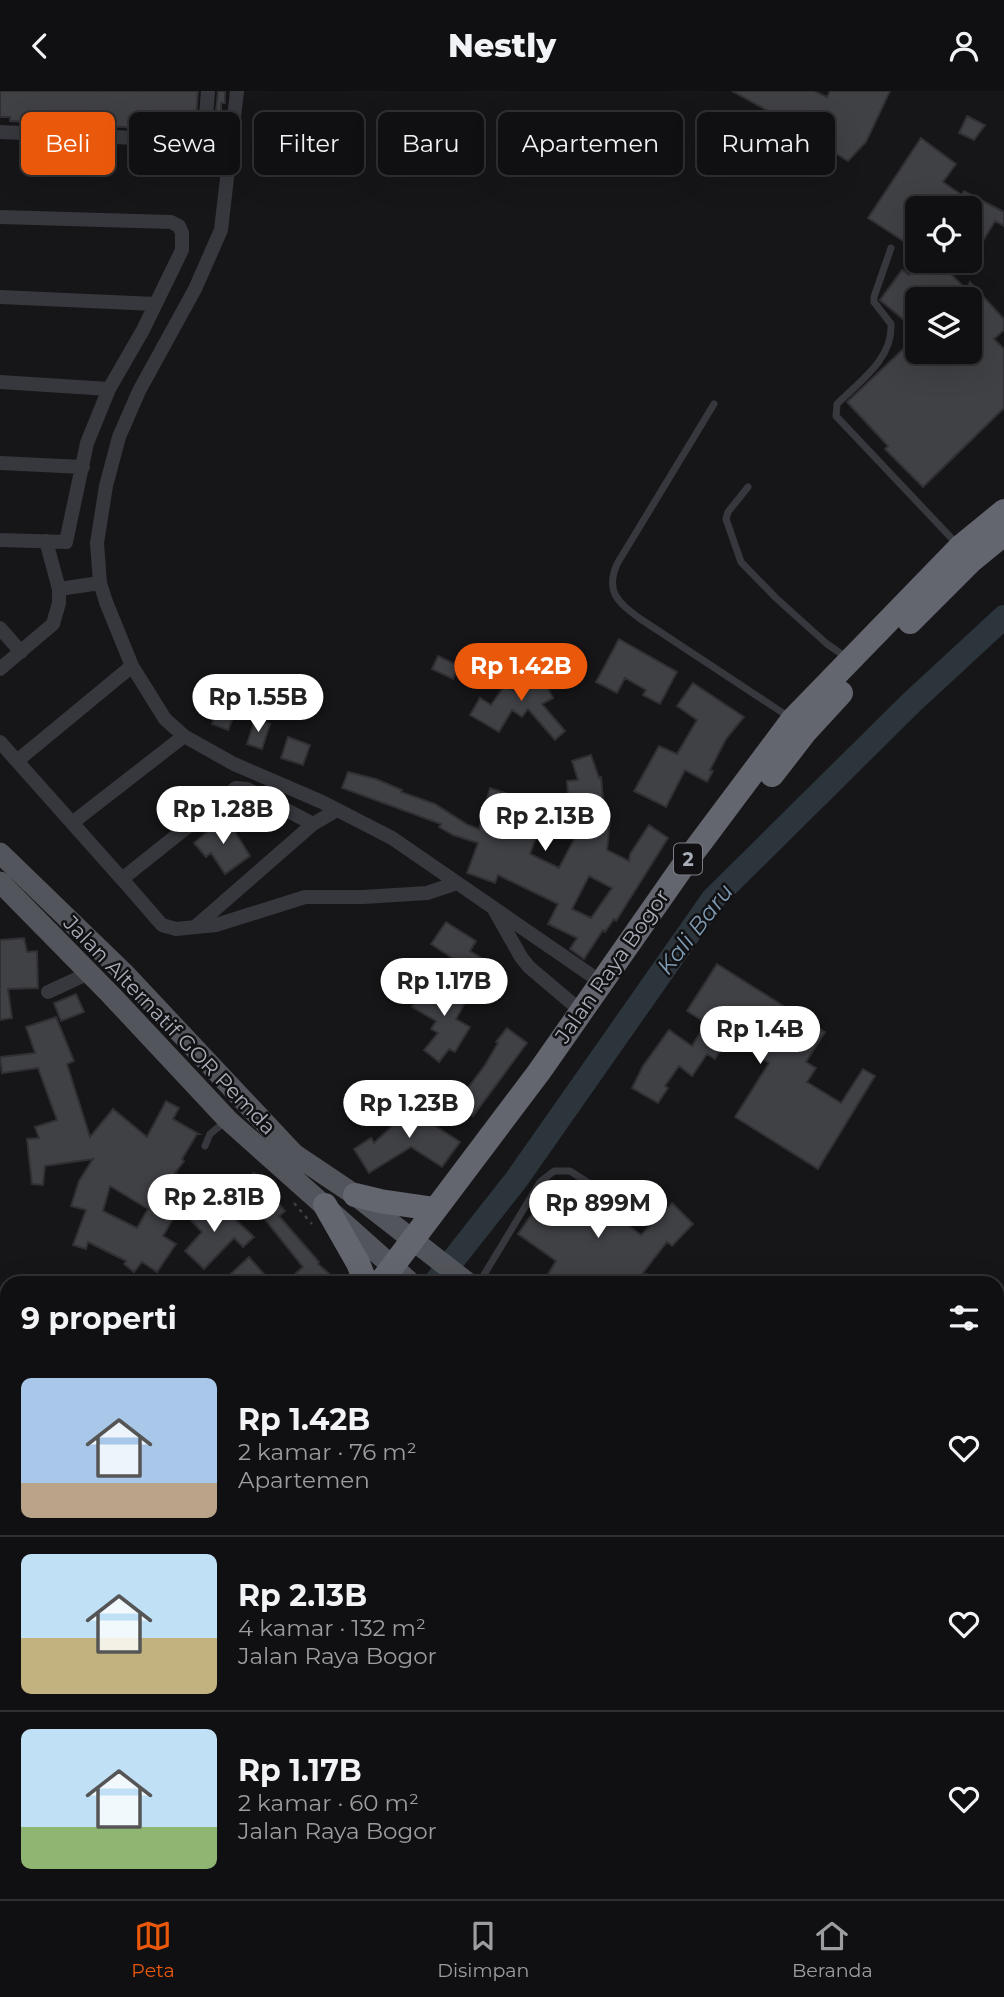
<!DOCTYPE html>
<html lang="id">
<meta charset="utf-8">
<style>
:root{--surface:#101012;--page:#19191b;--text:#f1f3f6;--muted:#9c9d9f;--line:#303032;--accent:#ea580c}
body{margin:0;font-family:Montserrat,sans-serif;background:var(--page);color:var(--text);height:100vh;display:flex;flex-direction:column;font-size:26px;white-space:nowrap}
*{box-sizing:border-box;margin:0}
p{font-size:23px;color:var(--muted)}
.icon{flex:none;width:38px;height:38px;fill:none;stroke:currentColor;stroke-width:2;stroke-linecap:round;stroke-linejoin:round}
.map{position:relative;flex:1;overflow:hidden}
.side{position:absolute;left:0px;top:1185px;width:1004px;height:625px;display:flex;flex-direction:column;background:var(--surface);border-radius:21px 21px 0 0;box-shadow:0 7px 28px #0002,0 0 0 2px var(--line)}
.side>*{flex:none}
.guide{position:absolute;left:21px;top:21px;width:962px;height:63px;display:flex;gap:14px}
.controls{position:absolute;left:905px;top:105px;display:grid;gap:14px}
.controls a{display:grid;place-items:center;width:77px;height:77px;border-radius:10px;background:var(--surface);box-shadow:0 7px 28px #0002,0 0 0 2px var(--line);font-size:35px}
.price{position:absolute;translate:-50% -60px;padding:0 16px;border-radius:24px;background:#fff;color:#222;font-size:23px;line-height:46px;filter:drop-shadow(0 2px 4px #0008)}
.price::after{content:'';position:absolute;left:50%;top:42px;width:21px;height:16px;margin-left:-10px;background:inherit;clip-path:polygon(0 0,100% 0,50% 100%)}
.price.current{background:var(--accent);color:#fff}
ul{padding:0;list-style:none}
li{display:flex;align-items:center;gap:21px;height:175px;padding:0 21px}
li+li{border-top:2px solid var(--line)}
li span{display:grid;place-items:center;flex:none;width:196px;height:140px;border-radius:10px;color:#555}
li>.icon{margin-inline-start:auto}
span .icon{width:84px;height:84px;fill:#fffc;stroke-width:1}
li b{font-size:30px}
h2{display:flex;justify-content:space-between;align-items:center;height:84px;padding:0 21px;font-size:30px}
.pill{padding:0 24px;border-radius:10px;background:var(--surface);box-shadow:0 7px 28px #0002,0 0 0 2px var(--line);font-size:24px;line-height:63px}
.pill.current{background:var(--accent);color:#fff}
header{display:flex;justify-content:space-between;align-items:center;height:91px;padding:0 21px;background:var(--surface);font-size:32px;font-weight:800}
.menu{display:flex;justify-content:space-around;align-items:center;height:98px;border-top:2px solid var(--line);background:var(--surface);font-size:19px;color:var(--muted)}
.menu a{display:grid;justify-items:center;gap:4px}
.menu .current{color:var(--accent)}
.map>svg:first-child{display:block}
</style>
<header><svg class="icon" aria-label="back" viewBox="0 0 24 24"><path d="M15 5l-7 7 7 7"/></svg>Nestly<svg class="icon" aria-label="person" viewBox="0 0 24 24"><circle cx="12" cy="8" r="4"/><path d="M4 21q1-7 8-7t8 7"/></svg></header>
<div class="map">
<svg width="1004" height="1808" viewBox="0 0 1004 1808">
<rect width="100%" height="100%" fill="#161618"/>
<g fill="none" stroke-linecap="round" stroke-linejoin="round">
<path stroke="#2c353c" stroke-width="24" d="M435,1192L516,1089L713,808L912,611L1004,526
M19,1808L21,1802"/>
</g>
<path fill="#404145" stroke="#303034" stroke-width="2" fill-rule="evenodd" d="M0,0H198L195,40L10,30V26H0Z
M218,0H225V12H221V41H214Z
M732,0H814L827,6L830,0H890L866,51L848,70L809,46L810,43Z
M967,25L985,34L974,49L959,42Z
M921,47L956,73L943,91L962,104L964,100L1004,121V135L995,130L970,172V117L959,110L961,107L949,117H917V145L908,153L868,127Z
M920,170H962L951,183L967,199L970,191L1004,228V239L994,248L1004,258V317L923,396L885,358L888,355L847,311L917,245V261H970V208H917V240L880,209L902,179L909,184Z
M619,548L677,581L660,613L643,604L646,599L625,587L617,602L596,591Z
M438,565L459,575L453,588L432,578Z
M530,567L544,571L541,584L553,607L542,613L565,640L555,649L528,618L522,626L512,619L499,641L470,624L480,607L491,614L505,594L520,604Z
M693,592L744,626L726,648L710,679L713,680L707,691L685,679L666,716L634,700L659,655L677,663L697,629L677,615Z
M220,611L237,617L228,639L212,633Z
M255,628L270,633L262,658L247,653Z
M288,646L310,654L303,674L281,667Z
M591,664L599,687L601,686L605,730H610L607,759L629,770L630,763L649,734L668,747L616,830L614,828L605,841L603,839L584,868L570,858L577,847L548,833L558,813L498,784L495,792L467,782L478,752L453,744L439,736L441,733L342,697L348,681L376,688L402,699L401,701L435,713L468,734L479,738L490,697L514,705L507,726L539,738L530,763L559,777L578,741L580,724L570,725L567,690L578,689L572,670ZM589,785L612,797L591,827L572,818Z
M225,725L250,765L225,783L211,762L206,766L194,752Z
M446,831L476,850L470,860L493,874L488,883L464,869L461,873L431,853Z
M24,847L27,861L37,860L38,897L8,898L12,927L0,929V849Z
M717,873L825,941L806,971L816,977L807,991L841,1012L863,978L875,985L818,1078L735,1026L769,972L729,946L715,968L707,963L692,985L679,975L665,995L668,997L658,1012L632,997L643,975L669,939L692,955L706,932L687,920Z
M450,890L471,901L456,928L470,936L455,961L449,958L439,971L424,959L438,942L431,938L436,930L412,916L424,895L442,905Z
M76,903L84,921L61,930L54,912Z
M56,926L74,970L67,973L90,1046L113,1018L147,1046L166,1010L179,1017L173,1028L199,1043H197L182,1068L184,1070L175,1082L181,1087L166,1109L180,1116L163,1145L176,1153L157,1181L142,1171L134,1181L124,1173L126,1170L88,1151L86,1158L73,1154L86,1119L71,1115L79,1090L93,1068L45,1075L43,1094L32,1093L27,1048L39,1047L35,1036L57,1029L38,977L2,982L0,966L35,962L26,936ZM110,1095L148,1118L137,1137L103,1120Z
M507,937L527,952L473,1025L456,1013L485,974L498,952L496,951Z
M416,1007L432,1020L425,1028L460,1051L442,1076L411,1056L369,1082L354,1058L371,1047L374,1052L390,1037Z
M254,1082L285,1120L279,1125L319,1171L318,1173L340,1192H285L303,1176L238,1095Z
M550,1097L577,1116L587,1102L641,1144L672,1112L693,1133L672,1155L667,1151L635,1192H561L548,1183L556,1170L518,1143Z
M218,1112L254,1146L243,1156L234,1147L204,1178L185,1160L202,1141L183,1121L192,1113L205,1126Z
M249,1166L272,1192H221Z"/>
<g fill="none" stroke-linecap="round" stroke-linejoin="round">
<path stroke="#3d3f44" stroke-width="2.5" stroke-dasharray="3.5 5" stroke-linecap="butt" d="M294,1112L312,1133
M494,1187L500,1192
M998,1596L1004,1601
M31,1808L33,1802"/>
<path stroke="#37383d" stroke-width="7" d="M891,157L874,206V211L891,233C893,268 860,290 837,313L836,325L957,453
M714,313L617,473C605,501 618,511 639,527L789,626
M748,396L728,421L726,428L741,471L776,507L827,553L846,566
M205,1055L210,1043L227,1029
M479,1192L540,1091L554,1080H570L628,1117
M641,1192L646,1186
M998,1551L1004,1538
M998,1561L1004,1566
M998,1704L1004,1698
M455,1808L457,1802"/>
<path stroke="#37383d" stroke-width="14" d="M237,0L221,139L195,198L139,300L119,346L106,395L97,452L100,492L106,511L132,575L165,628L184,645L234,673L322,711L392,747L601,891
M0,41L204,50L208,0
M0,126L171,131L179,135L182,142V159L143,239L109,298L87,352L66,451L0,449
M0,206L155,213
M0,291L109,298
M0,372L83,376
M46,450L59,498
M0,537L21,561
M0,578L53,533L59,512V498L100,492
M0,651L122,788
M17,670L132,575
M72,732L184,645
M313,733L247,698L236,697L122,788L162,834L176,838L216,834L305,806H363L427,802L457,792
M495,820L521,866L529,876L581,920
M195,836L313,733L337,719
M48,901L89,882
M0,1209L7,1214
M1004,1350L1000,1358L1004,1369
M998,1403L1004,1397
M0,1693L7,1695"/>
<path stroke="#45474d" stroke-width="19" d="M0,1508H7"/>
<path stroke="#53555c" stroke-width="21" d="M0,762L124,882L294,1063L355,1104L468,1192
M0,791L111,904L228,1029L411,1192
M998,1621L1004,1626
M998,1664L1004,1669"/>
<path stroke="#63666e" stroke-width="24" d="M910,531L971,470L1004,443
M772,684L806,640L841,602
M355,1104L380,1110L435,1118
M325,1114L358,1172L366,1192
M380,1192L539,981L683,775L793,628L960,456L1004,420
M0,1727L7,1709
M0,1791L7,1772"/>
</g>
<g text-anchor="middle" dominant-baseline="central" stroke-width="5" stroke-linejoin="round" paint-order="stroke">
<rect fill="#111113" stroke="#7b7e86" stroke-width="2" x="674" y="752.5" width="28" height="31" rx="5"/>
<g font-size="19" font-weight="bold" fill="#a8adb8">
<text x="688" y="768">2</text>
</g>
<g font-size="21" fill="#a8adb8" stroke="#111113">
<text transform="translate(612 875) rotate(-55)">Jalan Raya Bogor</text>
<text transform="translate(170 934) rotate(46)">Jalan Alternatif GOR Pemda</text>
</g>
<g font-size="23" font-style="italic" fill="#7f9bb3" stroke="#111113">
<text transform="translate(695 838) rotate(-52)">Kali Baru</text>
</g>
</g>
</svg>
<div class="controls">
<a><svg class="icon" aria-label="locate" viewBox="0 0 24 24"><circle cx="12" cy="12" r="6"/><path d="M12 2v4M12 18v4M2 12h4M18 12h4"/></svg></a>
<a><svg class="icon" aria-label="layers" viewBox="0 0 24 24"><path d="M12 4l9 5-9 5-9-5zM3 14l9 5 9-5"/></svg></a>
</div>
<b class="price current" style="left:521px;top:612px">Rp 1.42B</b>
<b class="price" style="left:258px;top:643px">Rp 1.55B</b>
<b class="price" style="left:223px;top:755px">Rp 1.28B</b>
<b class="price" style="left:545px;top:762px">Rp 2.13B</b>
<b class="price" style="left:444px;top:927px">Rp 1.17B</b>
<b class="price" style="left:760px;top:975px">Rp 1.4B</b>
<b class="price" style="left:409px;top:1049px">Rp 1.23B</b>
<b class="price" style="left:214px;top:1143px">Rp 2.81B</b>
<b class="price" style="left:598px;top:1149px">Rp 899M</b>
<div class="guide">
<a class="pill current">Beli</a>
<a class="pill">Sewa</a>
<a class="pill">Filter</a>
<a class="pill">Baru</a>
<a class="pill">Apartemen</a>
<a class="pill">Rumah</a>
</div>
<section class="side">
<h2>9 properti<svg class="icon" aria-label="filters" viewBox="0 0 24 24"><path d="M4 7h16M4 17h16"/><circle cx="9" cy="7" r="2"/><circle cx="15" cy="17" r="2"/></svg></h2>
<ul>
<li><span style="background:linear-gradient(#a9c7e8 75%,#b9a48a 0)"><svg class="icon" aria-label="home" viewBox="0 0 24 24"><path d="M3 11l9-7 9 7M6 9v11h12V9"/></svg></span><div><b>Rp 1.42B</b><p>2 kamar · 76 m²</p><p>Apartemen</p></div><svg class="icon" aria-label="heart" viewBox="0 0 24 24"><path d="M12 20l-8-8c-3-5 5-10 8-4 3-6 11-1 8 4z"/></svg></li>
<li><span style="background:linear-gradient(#bfe0f5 60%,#c2b280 0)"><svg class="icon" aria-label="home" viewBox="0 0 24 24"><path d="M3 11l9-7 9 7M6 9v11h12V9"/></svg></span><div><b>Rp 2.13B</b><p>4 kamar · 132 m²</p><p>Jalan Raya Bogor</p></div><svg class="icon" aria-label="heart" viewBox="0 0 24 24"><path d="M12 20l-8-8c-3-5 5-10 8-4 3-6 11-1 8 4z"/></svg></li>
<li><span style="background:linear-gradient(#bfe0f5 70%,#8fb573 0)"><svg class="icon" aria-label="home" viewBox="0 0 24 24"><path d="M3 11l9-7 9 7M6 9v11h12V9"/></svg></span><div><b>Rp 1.17B</b><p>2 kamar · 60 m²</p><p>Jalan Raya Bogor</p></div><svg class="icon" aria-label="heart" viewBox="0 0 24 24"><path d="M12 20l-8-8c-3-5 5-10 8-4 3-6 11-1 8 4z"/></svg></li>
</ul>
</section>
</div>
<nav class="menu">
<a class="current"><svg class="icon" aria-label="map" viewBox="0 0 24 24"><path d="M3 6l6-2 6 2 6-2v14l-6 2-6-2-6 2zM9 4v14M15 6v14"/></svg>Peta</a>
<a><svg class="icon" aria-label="saved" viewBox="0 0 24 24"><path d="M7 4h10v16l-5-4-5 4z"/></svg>Disimpan</a>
<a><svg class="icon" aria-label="home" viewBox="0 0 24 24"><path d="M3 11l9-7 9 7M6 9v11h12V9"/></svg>Beranda</a>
</nav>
